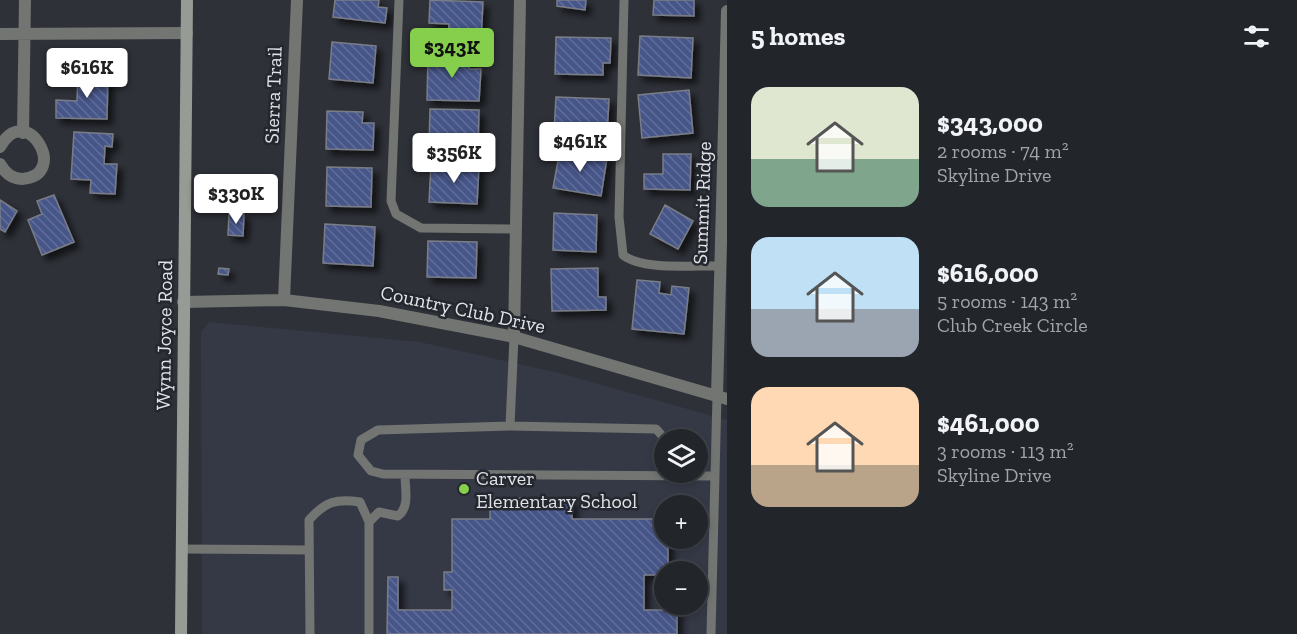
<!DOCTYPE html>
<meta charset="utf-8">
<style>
:root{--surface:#22252a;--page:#2a2d32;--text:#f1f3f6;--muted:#a2a5a8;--line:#3f4247;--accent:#85cf4c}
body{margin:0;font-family:"Zilla Slab",serif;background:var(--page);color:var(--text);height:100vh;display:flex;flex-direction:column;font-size:22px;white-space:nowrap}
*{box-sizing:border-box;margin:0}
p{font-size:20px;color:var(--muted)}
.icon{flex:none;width:33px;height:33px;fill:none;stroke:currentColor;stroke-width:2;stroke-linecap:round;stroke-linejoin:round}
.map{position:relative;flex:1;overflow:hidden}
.drawer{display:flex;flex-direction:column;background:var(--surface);width:570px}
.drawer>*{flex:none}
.buttons{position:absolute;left:654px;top:429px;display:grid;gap:12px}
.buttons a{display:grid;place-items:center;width:54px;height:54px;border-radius:50%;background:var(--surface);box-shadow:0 3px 9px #0003,0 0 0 2px var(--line);font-size:30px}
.price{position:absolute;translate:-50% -51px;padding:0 14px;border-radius:6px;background:#fff;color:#222;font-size:20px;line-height:39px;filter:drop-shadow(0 2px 3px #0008)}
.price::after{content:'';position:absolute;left:50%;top:36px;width:18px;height:14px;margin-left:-9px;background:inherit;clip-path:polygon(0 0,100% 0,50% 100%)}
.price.selected{background:var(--accent);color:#111}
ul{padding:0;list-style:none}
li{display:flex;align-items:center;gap:18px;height:150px;padding:0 24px}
li span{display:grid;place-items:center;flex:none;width:168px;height:120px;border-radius:18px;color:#555}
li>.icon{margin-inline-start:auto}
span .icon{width:72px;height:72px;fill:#fffc;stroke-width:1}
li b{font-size:26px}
h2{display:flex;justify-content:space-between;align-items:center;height:72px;padding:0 24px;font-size:26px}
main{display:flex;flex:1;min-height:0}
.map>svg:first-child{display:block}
</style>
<main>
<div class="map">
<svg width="727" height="634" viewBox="0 0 727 634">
<defs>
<pattern id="building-back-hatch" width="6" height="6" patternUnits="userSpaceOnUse" patternTransform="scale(1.5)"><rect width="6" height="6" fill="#475689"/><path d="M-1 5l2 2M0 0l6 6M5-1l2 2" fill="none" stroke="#616e9a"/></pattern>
<filter id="shadow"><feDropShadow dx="5.5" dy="5.5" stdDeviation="3" flood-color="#0009"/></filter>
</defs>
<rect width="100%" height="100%" fill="#2e3138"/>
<path fill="#353946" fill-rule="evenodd" d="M209,322L420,342L559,373L727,420V634H202L201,332ZM664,440H698V472H664ZM664,506H698V538H664ZM664,572H698V604H664Z"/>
<path fill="url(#building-back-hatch)" stroke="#7a7d86" stroke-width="1.5" filter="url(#shadow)" d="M335,0H379L378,7L387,8L385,23L333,17Z
M430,0L483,2L481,41L448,39L449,24L429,23Z
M557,0H586L585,10L557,6Z
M654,0H694V16L653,15Z
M640,36L693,38L691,78L638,75Z
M556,37L611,38L610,63H603V75L555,74Z
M332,42L376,46L373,83L329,79Z
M428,56L469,57V69H481L479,101L427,100Z
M78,72L108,73L107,119L56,118V100L77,101Z
M689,90L693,133L642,138L638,95Z
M556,97L609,99L607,134L554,132Z
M430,109L479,110L478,148L429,147Z
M327,111L363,112L362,123H374L373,150L326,149Z
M74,132L113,134L112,147L105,146L104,164H117L115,194L90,193L91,180L71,179Z
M560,150L607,158L601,196L553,188Z
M663,154H691L690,190L644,189V174H663Z
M431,164L479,166L477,204L429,202Z
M327,167L372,168L371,207L326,206Z
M54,195L74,242L42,255L28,220L42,214L37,201Z
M0,200L17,211L5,232L0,229Z
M665,205L693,221L678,249L650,234Z
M554,213L597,215L596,252L553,250Z
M229,214H244L243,236L228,235Z
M325,224L375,227L373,266L323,263Z
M428,241L477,242L476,278L427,277Z
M219,268L229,269L228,275L218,274Z
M598,268V297H606V310L552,311L551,269Z
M637,280L660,282L659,293L671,295L672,286L689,288L684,334L632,329Z
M490,498L572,499V519H664V538H668V564H675V572H664V575H644V610H677V634H387L388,577H398V610H452V590H444V572H452V519H490Z"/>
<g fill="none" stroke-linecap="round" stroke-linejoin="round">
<path stroke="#727571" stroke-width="9" d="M399,0L391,201L396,214L421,228L516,229
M624,0L619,217L623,255C643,271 694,265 720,266
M510,426L514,337
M666,440L656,429L510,426L378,430L361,440L358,455L371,471L383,474L713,476
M369,522L379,512L398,516C410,507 405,489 405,475
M182,549L309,550
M310,634L309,520C325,502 336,498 360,502L369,522V634
M711,634L717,396"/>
<path stroke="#727571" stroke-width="12" d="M0,34L187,33
M23,133L25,0
M0,147C26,99 71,176 22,179C12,179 5,173 0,164
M284,300L297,0
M183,302L284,300L379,311L514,337L727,399
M514,337L520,0
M717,396L727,11"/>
<path stroke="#979b95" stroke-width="12" d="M181,634L187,0"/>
</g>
<circle fill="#85cf4c" stroke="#24272e" stroke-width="2" cx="464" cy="489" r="6"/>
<g text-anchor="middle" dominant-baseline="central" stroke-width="5" stroke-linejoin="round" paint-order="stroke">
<g font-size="20" fill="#e1e3e8" stroke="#24272e">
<text transform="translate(273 95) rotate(-88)">Sierra Trail</text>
<text transform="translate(702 203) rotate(-88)">Summit Ridge</text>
<text transform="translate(463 309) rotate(12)">Country Club Drive</text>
<text transform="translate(164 335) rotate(-89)">Wynn Joyce Road</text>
</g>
<g font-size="20" fill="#e1e3e8" stroke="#24272e" text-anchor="start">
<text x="476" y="478">Carver<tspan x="476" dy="23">Elementary School</tspan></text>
</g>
</g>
</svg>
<div class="buttons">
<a><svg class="icon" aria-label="layers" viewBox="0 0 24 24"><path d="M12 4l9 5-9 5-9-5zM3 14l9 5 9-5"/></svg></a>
<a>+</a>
<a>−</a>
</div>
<b class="price selected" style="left:452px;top:79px">$343K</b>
<b class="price" style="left:87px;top:99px">$616K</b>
<b class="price" style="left:580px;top:173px">$461K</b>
<b class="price" style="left:454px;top:184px">$356K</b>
<b class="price" style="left:236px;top:225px">$330K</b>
</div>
<section class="drawer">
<h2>5 homes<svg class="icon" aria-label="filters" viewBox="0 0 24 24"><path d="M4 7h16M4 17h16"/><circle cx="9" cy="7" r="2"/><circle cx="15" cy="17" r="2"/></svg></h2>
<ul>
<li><span style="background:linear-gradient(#dfe7d0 60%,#7fa58c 0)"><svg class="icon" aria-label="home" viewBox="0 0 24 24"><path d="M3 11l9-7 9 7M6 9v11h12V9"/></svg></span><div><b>$343,000</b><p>2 rooms · 74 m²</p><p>Skyline Drive</p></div></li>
<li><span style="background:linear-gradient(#bfe0f5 60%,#9aa5b1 0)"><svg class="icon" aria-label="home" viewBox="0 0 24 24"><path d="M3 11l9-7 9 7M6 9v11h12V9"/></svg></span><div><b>$616,000</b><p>5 rooms · 143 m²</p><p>Club Creek Circle</p></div></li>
<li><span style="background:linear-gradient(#ffd9b3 65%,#b9a48a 0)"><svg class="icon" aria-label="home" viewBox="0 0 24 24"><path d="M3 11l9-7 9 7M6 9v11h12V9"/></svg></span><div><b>$461,000</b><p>3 rooms · 113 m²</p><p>Skyline Drive</p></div></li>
</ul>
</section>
</main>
